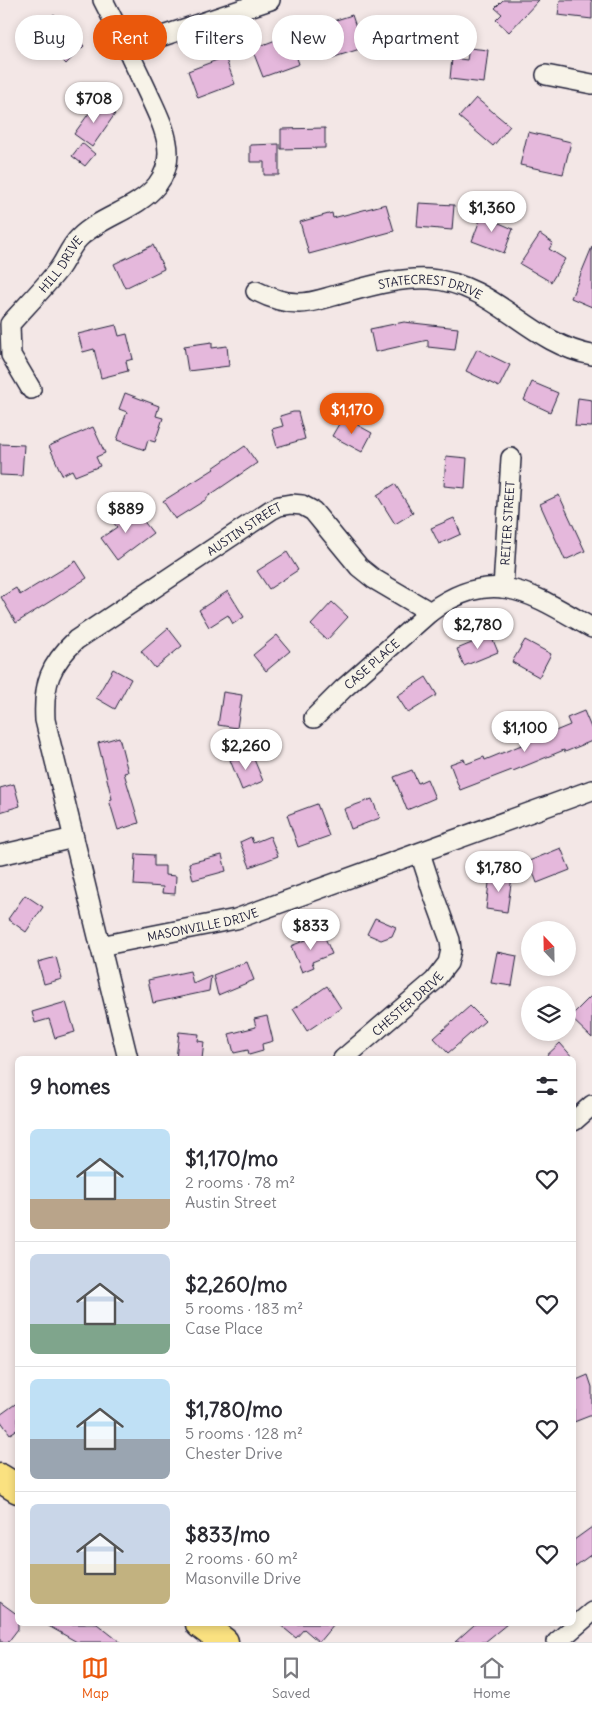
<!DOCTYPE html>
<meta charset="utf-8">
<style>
:root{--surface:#fff;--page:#f2f2f3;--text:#2b2b33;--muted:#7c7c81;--line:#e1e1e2;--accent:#ea580c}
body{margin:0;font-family:Delius,sans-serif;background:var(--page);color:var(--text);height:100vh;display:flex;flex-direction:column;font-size:19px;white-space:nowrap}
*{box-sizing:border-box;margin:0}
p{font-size:16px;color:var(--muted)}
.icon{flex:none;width:28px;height:28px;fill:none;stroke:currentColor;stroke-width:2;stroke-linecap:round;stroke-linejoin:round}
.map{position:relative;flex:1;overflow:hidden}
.drawer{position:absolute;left:15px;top:1056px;width:561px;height:570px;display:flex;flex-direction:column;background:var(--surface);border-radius:8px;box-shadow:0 2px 8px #0003}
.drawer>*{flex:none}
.top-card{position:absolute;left:15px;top:15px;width:562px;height:45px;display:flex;gap:10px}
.needle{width:32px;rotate:338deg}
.tools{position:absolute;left:521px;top:921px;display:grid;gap:10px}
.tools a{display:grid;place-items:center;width:55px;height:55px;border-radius:50%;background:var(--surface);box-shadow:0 2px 8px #0003;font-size:25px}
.price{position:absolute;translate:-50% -42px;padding:0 11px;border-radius:18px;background:#fff;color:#222;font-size:16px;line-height:32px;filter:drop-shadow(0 1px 2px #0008)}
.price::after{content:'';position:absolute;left:50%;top:30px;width:15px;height:11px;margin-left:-8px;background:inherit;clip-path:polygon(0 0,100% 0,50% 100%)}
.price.selected{background:var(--accent);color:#fff}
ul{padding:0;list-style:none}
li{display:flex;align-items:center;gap:15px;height:125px;padding:0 15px}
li+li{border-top:1px solid var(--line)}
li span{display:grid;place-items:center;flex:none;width:140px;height:100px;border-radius:8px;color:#555}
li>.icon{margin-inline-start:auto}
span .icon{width:60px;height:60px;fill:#fffc;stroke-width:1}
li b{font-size:21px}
h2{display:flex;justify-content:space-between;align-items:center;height:60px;padding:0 15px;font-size:21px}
.pill{padding:0 18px;border-radius:22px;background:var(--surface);box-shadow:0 2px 8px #0003;font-size:18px;line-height:45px}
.pill.selected{background:var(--accent);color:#fff}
.dock{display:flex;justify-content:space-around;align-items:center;height:70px;border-top:1px solid var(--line);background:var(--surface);font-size:14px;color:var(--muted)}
.dock a{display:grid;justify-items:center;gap:2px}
.dock .selected{color:var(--accent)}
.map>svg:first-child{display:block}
</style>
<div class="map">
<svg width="592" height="1642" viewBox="0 0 592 1642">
<rect width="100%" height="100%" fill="#f3e7e6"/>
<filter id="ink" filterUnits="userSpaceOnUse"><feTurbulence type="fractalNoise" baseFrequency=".02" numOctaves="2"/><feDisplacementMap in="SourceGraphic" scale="10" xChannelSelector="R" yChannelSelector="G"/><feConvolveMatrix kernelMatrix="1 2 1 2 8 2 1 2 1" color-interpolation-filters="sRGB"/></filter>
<g filter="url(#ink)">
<path fill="#e5b8dc" stroke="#22223b" d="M503,0H539L509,32L496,20L502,14L495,8Z
M560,0H592V19L558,15Z
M54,14L84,46L66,64L35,32Z
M352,15L363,48L325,60L314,27Z
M379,23L418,24L417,55L378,54Z
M289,35L299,64L263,77L252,49Z
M469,48L488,50L484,83L450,79L452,58L467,60Z
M225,57L235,84L198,98L188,71Z
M476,98L510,126L493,146L459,117Z
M97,102L115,114L92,147L74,134Z
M325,128V148L281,149V129Z
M528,132L571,142L563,174L520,165Z
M82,143L95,154L85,166L72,156Z
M279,144V175H264V162H250V145Z
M419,203L454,205L452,230L417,227Z
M386,204L394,231L309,254L300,222L332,213L333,218Z
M483,212L499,217L497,222L513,229L504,253L472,241Z
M540,234L553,243L549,249L565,259L551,282L520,264Z
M153,245L164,269L125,288L114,264Z
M592,247V307L571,298Z
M404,322L458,328L455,350L428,347V340L375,352L370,329Z
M116,325L119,336L127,334L133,359L126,361L128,371L101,378L94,349L83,352L78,334Z
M212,342V348L227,346L229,366L188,371L184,346Z
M477,349L510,365L499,387L466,371Z
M532,382L558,393L550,412L524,400Z
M125,393L159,406L156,416L163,418L155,442L148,440L145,450L117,440L127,412L119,409Z
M578,398L592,400V427L575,426Z
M293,412H298L305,439L277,447L272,429L283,426L280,416Z
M343,417L372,433L362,452L332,436Z
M93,427L105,453L96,457L100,466L75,476L72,470L62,475L49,446Z
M0,444L24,445L22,476L0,475Z
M245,446L257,463L207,497V499L175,519L163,501L214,469L213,468Z
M446,456L467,458L465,488L444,486Z
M395,484L413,513L395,524L377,495Z
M559,495L585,551L565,560L540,504Z
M128,509L134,517L138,514L153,533L117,560L101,538L117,527L112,521Z
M454,518L461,534L439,544L431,528Z
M287,552L298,570L269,589L257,571Z
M76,561L87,578L16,623L1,597L16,588L20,595Z
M228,591L244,617L233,624L228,615L209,627L199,610Z
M332,602L348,617L327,640L311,625Z
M168,628L182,646L155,668L141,651Z
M277,635L290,651L266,671L253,655Z
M491,635L498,652L464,666L457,649Z
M525,640L551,654L539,677L512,662Z
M113,669L131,679L115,709L96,698Z
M426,677L437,695L408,713L397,696Z
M223,692L242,695L237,728L218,725Z
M584,711L592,730V741L565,752L564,750L513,771L512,770L460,790L450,764L464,759L466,764L484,757L485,760L570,725L567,718Z
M119,737L128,772L124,773L139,823L118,830L109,800L112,799L98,743Z
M251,752L263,781L242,790L230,760Z
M412,770L418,783L427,779L435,798L407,810L394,777Z
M14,784L20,806L0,812V788Z
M372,799L380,818L351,829L344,809Z
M317,804L329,836L298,847L287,815Z
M270,836L278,856L250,867L240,842L251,837L253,843Z
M561,848L570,870L537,883L529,861Z
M136,854L154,855V866H165V875L176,876L175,894L162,893L163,887L134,885Z
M222,855L226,871L193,880L189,863Z
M490,874L512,877L507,912L486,909Z
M25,895L43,907L26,932L8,919Z
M375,918L396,927L392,936L381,940L367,934Z
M323,933L332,954L312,962L314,967L302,972L291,946Z
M497,952L517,956L512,986L491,983Z
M56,957L62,979L44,984L38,962Z
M247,962L254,980L218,995L213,975Z
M190,971L193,984L211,976L209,991L153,1003L148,980Z
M327,986L341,1008L307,1031L293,1009Z
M592,995V1038L570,1017Z
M66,1002L75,1032L55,1038L49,1019L35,1023L32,1012Z
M470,1006L485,1021L448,1053L434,1038Z
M267,1016L273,1041L262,1044L263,1051L249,1055L248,1050L234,1053L229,1034L256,1027L254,1019Z
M179,1032L199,1034L198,1041L204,1042L202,1059H176Z
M560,1043L574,1059H543Z
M588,1375L592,1387V1415L574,1422V1381Z
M18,1402V1429L10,1434L0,1420V1415Z
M592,1527V1554L574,1567V1540Z
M0,1602L18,1615V1629L8,1642H0Z
M45,1624H97L120,1642H77Z
M279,1624H334L319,1642L304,1629L296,1638Z
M475,1624H507L485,1642H455Z"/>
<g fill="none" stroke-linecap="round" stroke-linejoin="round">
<defs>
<g id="minor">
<path d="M127,48L270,0"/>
<path d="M546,75L592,84"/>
<path id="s1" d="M256,291C270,298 284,303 299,303C311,303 322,299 333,296C364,288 397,277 430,279C496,284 528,343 592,355"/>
<path id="s2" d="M31,389L11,355L10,324C26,306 43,289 58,270C66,260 69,248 79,238C101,216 137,210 157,185C164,176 168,165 168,153C168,133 156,111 148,93C133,61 119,31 103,0"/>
<path id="s3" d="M503,588L511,458"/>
<path id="s4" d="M314,718L343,689L430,612"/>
<path d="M0,855L74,838"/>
<path id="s5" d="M100,946L236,919L592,790"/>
<path id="s6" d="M128,1059L45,720C43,683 50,665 76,640L271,510L279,506L291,504L302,505L313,511L359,567L374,579L430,612C494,565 532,594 592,628"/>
<path id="s7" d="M343,1059L434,981L448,963L451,950L450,940L434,896L420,853"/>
<path d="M574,1121L592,1105"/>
<path d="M557,1642L592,1612"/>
</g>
<path id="primary" d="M0,1478L18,1489
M200,1624L224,1642"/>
</defs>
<use href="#minor" stroke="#22223b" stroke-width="22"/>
<use href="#primary" stroke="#22223b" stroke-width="31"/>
<use href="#minor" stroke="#f7f3e8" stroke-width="19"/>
<use href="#primary" stroke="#fae180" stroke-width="28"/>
</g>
</g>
<g text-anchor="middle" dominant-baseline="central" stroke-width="4" stroke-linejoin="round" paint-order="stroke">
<g font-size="12" fill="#22223b" stroke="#f7f3e8">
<text stroke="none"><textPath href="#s2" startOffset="149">HILL DRIVE</textPath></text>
<text stroke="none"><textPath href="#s1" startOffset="180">STATECREST DRIVE</textPath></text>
<text stroke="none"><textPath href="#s3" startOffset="65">REITER STREET</textPath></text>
<text stroke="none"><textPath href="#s6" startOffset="640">AUSTIN STREET</textPath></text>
<text stroke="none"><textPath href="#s4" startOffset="79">CASE PLACE</textPath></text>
<text stroke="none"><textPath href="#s5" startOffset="105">MASONVILLE DRIVE</textPath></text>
<text stroke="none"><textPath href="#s7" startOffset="85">CHESTER DRIVE</textPath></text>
</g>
</g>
</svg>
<div class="tools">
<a><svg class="needle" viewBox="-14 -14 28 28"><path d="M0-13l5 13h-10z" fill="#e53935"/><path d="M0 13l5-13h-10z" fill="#7c7c81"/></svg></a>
<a><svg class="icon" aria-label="layers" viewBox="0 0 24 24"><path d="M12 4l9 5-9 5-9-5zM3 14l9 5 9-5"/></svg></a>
</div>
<b class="price" style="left:94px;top:124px">$708</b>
<b class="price" style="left:492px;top:233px">$1,360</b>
<b class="price selected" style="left:352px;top:435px">$1,170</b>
<b class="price" style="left:126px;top:534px">$889</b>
<b class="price" style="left:478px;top:650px">$2,780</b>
<b class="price" style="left:525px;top:753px">$1,100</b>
<b class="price" style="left:246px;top:771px">$2,260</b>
<b class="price" style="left:499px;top:893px">$1,780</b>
<b class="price" style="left:311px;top:951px">$833</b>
<div class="top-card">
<a class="pill">Buy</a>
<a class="pill selected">Rent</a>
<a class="pill">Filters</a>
<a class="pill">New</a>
<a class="pill">Apartment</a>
</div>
<section class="drawer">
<h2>9 homes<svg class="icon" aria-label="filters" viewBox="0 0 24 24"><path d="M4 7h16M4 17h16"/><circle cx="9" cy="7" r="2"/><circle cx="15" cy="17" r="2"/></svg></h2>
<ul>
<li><span style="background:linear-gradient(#bfe0f5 70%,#b9a48a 0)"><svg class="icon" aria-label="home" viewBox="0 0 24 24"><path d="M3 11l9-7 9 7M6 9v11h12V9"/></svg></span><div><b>$1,170/mo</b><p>2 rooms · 78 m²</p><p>Austin Street</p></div><svg class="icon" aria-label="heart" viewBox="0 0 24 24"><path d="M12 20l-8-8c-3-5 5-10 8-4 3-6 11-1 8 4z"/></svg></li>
<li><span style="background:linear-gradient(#c9d6e8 70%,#7fa58c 0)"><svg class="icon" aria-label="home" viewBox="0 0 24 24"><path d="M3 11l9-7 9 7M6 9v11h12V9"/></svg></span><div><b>$2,260/mo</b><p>5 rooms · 183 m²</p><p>Case Place</p></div><svg class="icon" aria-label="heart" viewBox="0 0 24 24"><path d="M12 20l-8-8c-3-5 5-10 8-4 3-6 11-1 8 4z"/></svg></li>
<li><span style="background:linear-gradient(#bfe0f5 60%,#9aa5b1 0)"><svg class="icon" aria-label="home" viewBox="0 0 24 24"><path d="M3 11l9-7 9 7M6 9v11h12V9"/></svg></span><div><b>$1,780/mo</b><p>5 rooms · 128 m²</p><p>Chester Drive</p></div><svg class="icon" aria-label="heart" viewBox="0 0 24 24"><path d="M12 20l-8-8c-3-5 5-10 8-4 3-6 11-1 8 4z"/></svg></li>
<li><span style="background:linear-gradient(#c9d6e8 60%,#c2b280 0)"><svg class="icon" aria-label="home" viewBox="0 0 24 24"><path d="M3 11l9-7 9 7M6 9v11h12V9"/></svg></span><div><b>$833/mo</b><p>2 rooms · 60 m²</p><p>Masonville Drive</p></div><svg class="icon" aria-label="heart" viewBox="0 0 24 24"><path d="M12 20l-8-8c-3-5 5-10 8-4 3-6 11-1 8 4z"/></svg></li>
</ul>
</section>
</div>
<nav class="dock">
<a class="selected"><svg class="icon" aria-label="map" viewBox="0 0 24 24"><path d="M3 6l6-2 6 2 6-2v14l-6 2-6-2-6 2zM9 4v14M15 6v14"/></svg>Map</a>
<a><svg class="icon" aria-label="saved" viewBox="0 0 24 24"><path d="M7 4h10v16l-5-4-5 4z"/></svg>Saved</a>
<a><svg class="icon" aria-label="home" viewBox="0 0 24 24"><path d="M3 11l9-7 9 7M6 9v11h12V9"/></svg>Home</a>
</nav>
